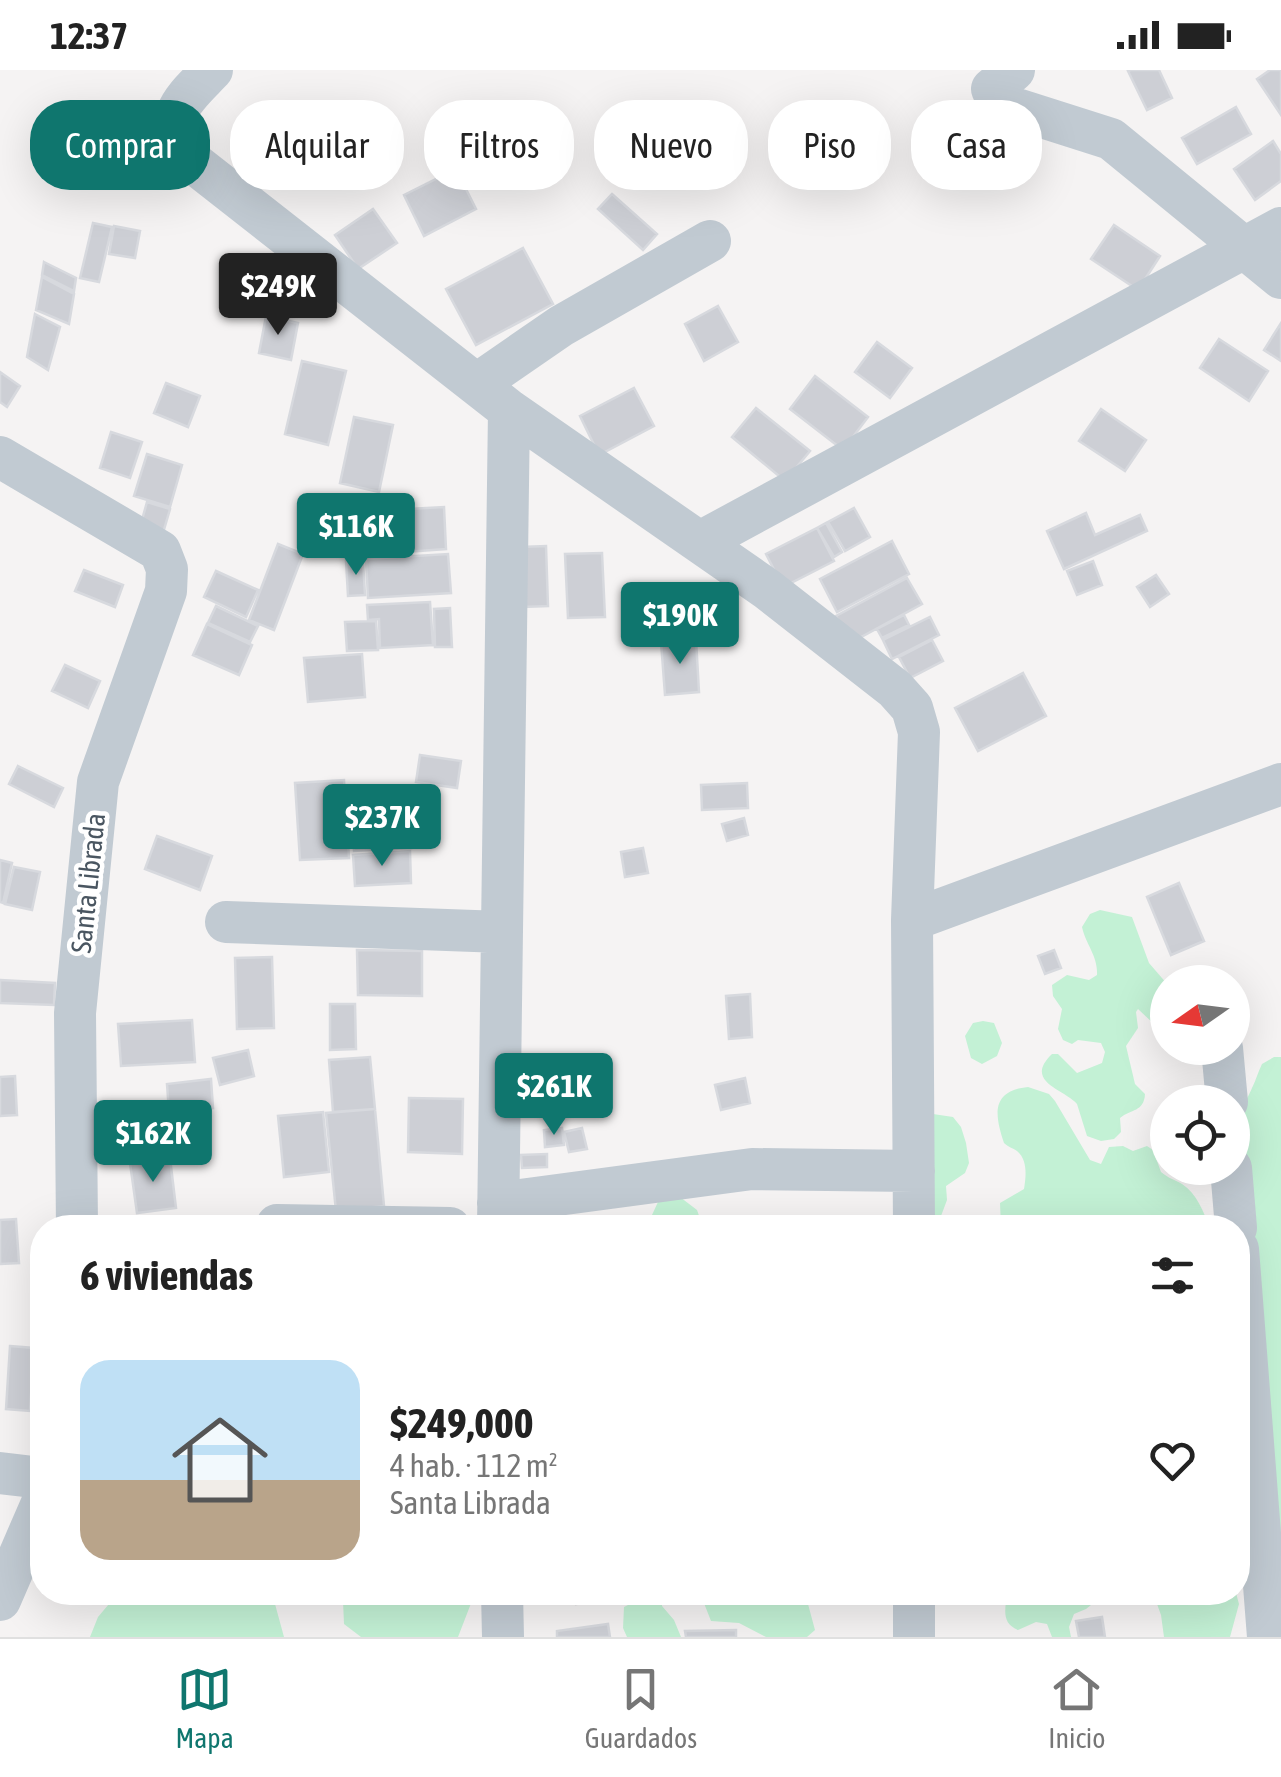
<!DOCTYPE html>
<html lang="es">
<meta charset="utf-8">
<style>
:root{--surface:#fff;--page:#f2f2f2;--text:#222;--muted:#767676;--line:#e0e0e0;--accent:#0f766e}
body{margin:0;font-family:"Asap Condensed",sans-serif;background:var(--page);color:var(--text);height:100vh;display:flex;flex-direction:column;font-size:38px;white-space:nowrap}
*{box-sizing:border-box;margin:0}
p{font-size:32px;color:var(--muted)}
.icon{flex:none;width:55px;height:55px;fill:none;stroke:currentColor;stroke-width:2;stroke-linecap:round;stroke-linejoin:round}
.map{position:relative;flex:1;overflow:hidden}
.panel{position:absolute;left:30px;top:1145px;width:1220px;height:390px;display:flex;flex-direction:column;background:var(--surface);border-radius:40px;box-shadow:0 10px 40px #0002}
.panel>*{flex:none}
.guide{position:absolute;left:30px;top:30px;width:1222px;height:90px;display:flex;gap:20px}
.needle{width:65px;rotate:256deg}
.controls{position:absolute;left:1150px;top:895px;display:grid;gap:20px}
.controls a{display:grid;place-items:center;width:100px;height:100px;border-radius:50%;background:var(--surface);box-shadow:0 10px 40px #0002;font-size:50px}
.price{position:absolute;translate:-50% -85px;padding:0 22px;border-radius:10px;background:var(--accent);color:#fff;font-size:32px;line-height:65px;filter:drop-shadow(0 2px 5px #0008)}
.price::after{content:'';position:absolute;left:50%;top:60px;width:30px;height:22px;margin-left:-15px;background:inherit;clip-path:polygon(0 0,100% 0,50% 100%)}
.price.selected{background:#222;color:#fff}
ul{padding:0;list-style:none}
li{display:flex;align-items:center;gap:30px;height:250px;padding:0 50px}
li+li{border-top:2px solid var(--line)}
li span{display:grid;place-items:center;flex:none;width:280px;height:200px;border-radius:30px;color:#555}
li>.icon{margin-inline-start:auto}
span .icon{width:120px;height:120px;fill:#fffc;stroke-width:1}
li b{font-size:42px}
h2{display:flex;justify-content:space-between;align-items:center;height:120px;padding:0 50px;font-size:42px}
.tag{padding:0 35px;border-radius:40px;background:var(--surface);box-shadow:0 10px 40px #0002;font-size:35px;line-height:90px}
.tag.selected{background:var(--accent);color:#fff}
.status{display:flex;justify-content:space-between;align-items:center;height:70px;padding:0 50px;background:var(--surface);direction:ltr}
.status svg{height:28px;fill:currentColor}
.tab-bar{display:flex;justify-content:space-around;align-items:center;height:140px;border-top:2px solid var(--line);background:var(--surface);font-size:28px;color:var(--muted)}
.tab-bar a{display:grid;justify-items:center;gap:5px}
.tab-bar .selected{color:var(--accent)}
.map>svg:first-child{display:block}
</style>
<div class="status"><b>12:37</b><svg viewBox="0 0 49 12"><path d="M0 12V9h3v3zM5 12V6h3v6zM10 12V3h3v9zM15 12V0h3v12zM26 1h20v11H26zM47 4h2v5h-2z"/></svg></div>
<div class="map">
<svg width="1281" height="1567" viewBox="0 0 1281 1567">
<rect width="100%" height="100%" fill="#f5f3f3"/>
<path fill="#c3f1d5" d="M1100,840L1132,847L1149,893L1168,915L1167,959L1155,955L1138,939L1136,942L1138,958L1126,976L1135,1014L1145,1024C1144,1042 1131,1039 1120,1048L1121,1062L1114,1069L1101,1071L1087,1066L1077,1034C1064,1019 1023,1012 1052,984H1058L1077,1003L1102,993L1105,982L1101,973L1078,970L1072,974L1063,970L1058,959L1062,939L1053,926L1052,915L1067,905L1089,910L1097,905C1098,886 1086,875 1082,857L1090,844Z
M983,951L994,953L1002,973L997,986L982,994L971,988L965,966L973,953Z
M1274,987H1281V1567L1238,1451L1232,1098L1233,1077L1236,1074C1230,1041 1242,1043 1252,1018C1256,1010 1258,1002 1262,994Z
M1028,1017L1049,1024L1055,1031L1090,1090L1101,1094L1109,1077L1123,1076L1133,1081L1147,1076L1153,1080L1161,1102C1168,1108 1175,1110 1182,1114C1197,1124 1204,1142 1209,1157H1001L1000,1133L1024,1119C1026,1107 1028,1090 1017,1081C1013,1078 1008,1077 1004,1073C995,1046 990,1021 1028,1017Z
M933,1044L953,1047L961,1057L966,1073L969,1093L965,1103L946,1116L947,1130L941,1146L929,1151Z
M680,1127L697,1140L703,1157H645L644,1151L652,1145L658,1132Z
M164,1523H272L284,1567H90L98,1547L114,1528Z
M338,1523H475L458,1567H361L344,1554L343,1531Z
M644,1523H662V1536L674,1550L681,1567H627L623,1558L624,1537L640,1529Z
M700,1523H805L815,1560L807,1567H766L739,1553L711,1551Z
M1007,1523V1522L1106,1523L1086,1539L1074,1544L1069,1557L1071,1567H1052L1047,1554L1036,1552L1018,1560C1000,1553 1006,1537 1007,1523Z
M1153,1523H1236L1239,1534L1230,1567H1164L1161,1545Z"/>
<path fill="#cdcfd5" stroke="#d7d9de" stroke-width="2.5" d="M1131,0H1159L1172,28L1147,40L1128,1Z
M1270,0H1281V45L1257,9Z
M1236,37L1251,64L1197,94L1182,68Z
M1273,71L1281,84V111L1255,130L1234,99Z
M131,77L166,93L155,118L120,102Z
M456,99L476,139L424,166L404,125Z
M612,124L657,164L643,180L598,139Z
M373,139L397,173L358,199L335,165Z
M93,153L112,157L99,212L80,208Z
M1114,155L1160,186L1138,220L1091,189Z
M114,156L140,161L135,188L109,184Z
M523,178L553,234L476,275L446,219Z
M44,192L76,208L74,221L42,205Z
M42,207L74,224L69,254L36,240Z
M718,236L738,272L704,291L685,254Z
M35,244L60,257L48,300L27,287Z
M266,246L298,253L291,290L259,283Z
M1281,253V291L1264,280Z
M1219,269L1268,301L1249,331L1200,298Z
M877,272L912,298L890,328L855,302Z
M302,291L346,301L328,375L285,364Z
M0,302L20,316L7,337L0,332Z
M815,306L868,347L843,380L790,339Z
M166,313L200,326L188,357L154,343Z
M634,318L654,356L599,385L580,346Z
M756,338L810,381L785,411L732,367Z
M1101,339L1146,370L1125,401L1079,371Z
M354,347L393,355L379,422L340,413Z
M111,362L142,372L130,408L100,398Z
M147,384L182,395L170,437L134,426Z
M386,425L389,477L367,479L364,427Z
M147,432L170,439L163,463L140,457Z
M444,437L446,479L392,483L390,440Z
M854,438L870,467L845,481L828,452Z
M1086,443L1095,465L1140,445L1147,461L1064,499L1047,461Z
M344,445L346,481L315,483L313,447Z
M826,453L842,482L834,487L817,458Z
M817,458L834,491L783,517L766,484Z
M892,471L909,504L837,542L820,509Z
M278,474L303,484L274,560L249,550Z
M546,476L548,536L523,537L521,477Z
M602,483L605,547L568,548L565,484Z
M448,484L451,523L368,528L366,489Z
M363,490L365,525L348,526L346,491Z
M1093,491L1102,515L1077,525L1067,501Z
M84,500L123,515L115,537L75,521Z
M216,501L258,520L246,547L204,527Z
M1156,505L1169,524L1150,537L1137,517Z
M907,508L922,534L850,573L836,546Z
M430,532L433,575L380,578L379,549L368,550L367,535Z
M216,536L258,556L250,572L208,553Z
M450,538L452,577H435L434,539Z
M904,545L909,555L882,568L877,559Z
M930,547L939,565L892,589L883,570Z
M376,551L378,580L347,581L345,552Z
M207,554L252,575L239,605L193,585Z
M696,569L699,622L665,625L661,572Z
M932,570L943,591L910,608L899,587Z
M362,584L365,627L308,632L304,588Z
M65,595L100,611L88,638L52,621Z
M1023,603L1046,646L978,681L955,638Z
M420,685L461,691L457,718L416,712Z
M18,696L63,718L54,737L9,714Z
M344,710L349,788L300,790L295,713Z
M747,713L748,738L702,740L701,715Z
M409,744L411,778L354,781L352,747Z
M744,748L748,765L727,771L722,754Z
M157,766L212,786L200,820L145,799Z
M643,778L648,803L625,807L621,782Z
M410,781L411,813L355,816L353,785Z
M0,790L12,793L3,833L0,832Z
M14,797L40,802L32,840L5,834Z
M1179,813L1204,871L1171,885L1147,827Z
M357,880L422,881V926L358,925Z
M1054,880L1061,898L1045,904L1038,886Z
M272,887L274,958L237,959L235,888Z
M0,910L55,913L54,935L0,933Z
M750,924L752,967L729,969L726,926Z
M330,934H355L356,979L330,980Z
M192,950L195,992L121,996L118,954Z
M248,980L254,1006L220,1015L213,988Z
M370,987L375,1039L333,1042L329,990Z
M15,1006L17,1045L0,1046V1007Z
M745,1008L750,1033L721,1040L715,1015Z
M211,1009L213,1038L169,1042L167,1014Z
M409,1028L463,1029L462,1084L408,1082Z
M375,1039L384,1136L336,1141L326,1043Z
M323,1042L329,1102L284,1107L278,1046Z
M186,1058L190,1086L159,1089L155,1061Z
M562,1058L564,1075L545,1077L544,1060Z
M582,1058L587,1079L569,1082L564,1062Z
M547,1084V1097L522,1098L521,1085Z
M170,1088L176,1138L137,1143L130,1093Z
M16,1149L19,1193L0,1194V1150Z
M10,1276L34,1278L30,1341L6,1339Z
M574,1522H636V1524L576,1534Z
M1102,1547L1105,1567H1079L1076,1551Z
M608,1554L610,1567H557V1561Z
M736,1560V1567H686L685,1561Z"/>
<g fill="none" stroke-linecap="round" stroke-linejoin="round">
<path stroke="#c1cad2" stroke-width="42" d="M212,0C184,29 160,46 186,87L509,340L498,1158
M1014,0L992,19L998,33L1111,69L1281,208
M477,314L561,256L710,171
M509,340L767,519L895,619L912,638L919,662L912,850L914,1158
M0,387L160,481L167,499L166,521L98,712L75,943L77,1158
M700,472L1281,158
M912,850L1281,714
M226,852L502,862
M1222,978L1227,1032
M1231,1098L1236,1158
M498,1133L752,1099L914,1101
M277,1155L450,1158
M1238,1179L1268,1567
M0,1403L42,1408
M502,1522L503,1567
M0,1530L42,1433
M914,1567V1522"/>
</g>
<g text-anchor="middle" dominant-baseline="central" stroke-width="9" stroke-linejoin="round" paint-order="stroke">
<g font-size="28" fill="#4a5661" stroke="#fff">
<text transform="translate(88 813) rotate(-84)">Santa Librada</text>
</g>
</g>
</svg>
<div class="controls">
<a><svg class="needle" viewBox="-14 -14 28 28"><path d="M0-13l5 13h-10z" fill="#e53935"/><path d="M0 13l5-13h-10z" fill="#767676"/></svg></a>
<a><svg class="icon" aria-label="locate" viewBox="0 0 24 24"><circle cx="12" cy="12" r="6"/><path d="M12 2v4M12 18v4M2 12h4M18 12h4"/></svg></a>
</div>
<b class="price selected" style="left:278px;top:268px">$249K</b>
<b class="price" style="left:356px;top:508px">$116K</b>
<b class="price" style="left:680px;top:597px">$190K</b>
<b class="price" style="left:382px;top:799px">$237K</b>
<b class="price" style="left:554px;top:1068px">$261K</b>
<b class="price" style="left:153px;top:1115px">$162K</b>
<div class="guide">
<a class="tag selected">Comprar</a>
<a class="tag">Alquilar</a>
<a class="tag">Filtros</a>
<a class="tag">Nuevo</a>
<a class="tag">Piso</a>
<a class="tag">Casa</a>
</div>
<section class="panel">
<h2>6 viviendas<svg class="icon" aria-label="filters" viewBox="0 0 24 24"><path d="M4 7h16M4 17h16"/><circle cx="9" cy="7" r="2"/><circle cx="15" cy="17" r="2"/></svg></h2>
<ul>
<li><span style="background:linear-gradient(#bfe0f5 60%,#b9a48a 0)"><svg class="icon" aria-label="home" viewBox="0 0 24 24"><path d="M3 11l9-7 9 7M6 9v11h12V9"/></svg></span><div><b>$249,000</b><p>4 hab. · 112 m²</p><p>Santa Librada</p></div><svg class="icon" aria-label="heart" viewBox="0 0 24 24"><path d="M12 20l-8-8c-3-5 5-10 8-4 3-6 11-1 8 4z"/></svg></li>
</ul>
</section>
</div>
<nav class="tab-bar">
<a class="selected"><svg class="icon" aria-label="map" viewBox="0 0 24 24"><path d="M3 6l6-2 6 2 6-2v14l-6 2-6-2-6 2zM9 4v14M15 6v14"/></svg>Mapa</a>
<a><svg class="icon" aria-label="saved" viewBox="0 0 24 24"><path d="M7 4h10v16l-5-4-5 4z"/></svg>Guardados</a>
<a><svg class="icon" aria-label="home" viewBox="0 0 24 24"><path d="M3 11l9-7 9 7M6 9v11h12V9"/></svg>Inicio</a>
</nav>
